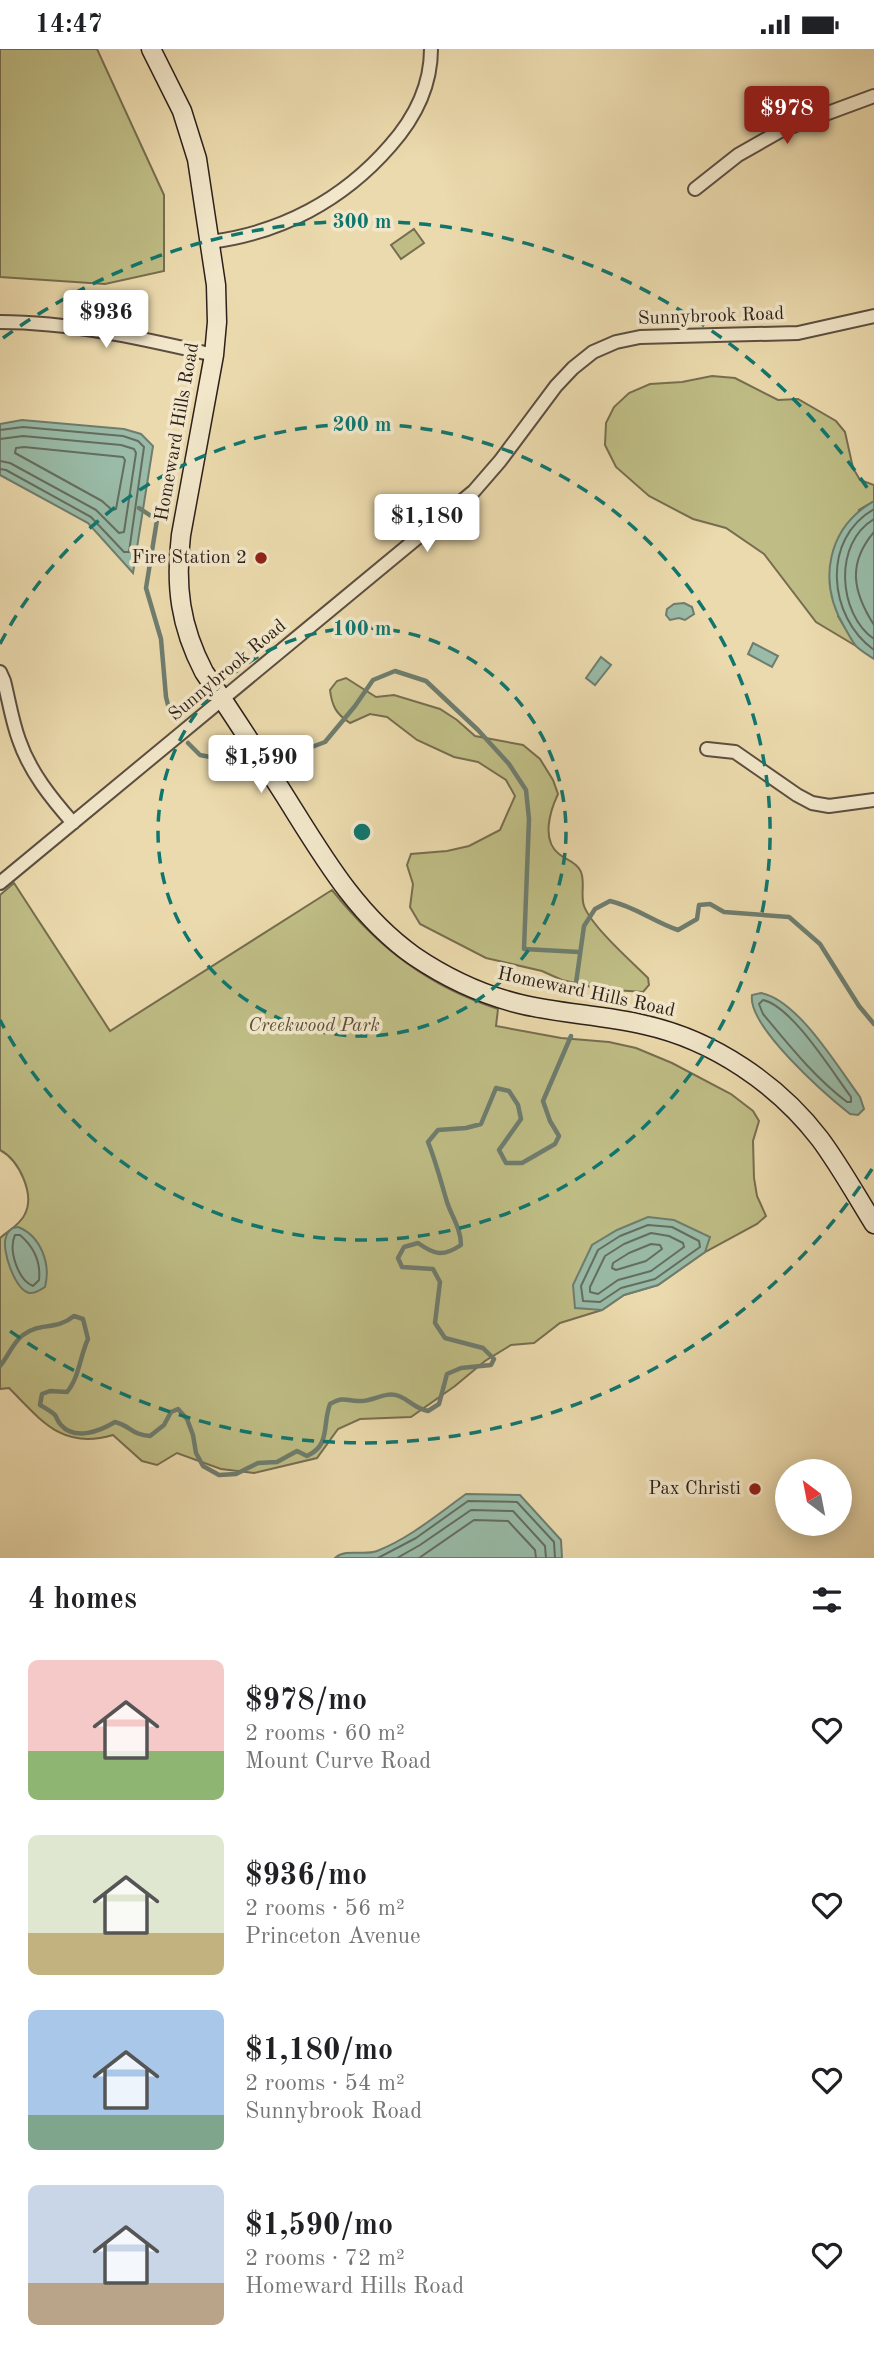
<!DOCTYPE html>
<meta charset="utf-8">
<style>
:root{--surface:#fff;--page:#f6f6f6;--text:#202124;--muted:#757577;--accent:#8f2418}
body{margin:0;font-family:"Old Standard TT",serif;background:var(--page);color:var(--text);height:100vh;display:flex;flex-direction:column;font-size:26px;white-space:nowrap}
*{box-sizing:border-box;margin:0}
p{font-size:23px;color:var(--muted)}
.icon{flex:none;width:38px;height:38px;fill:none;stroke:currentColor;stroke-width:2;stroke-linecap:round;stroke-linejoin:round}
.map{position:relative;height:1509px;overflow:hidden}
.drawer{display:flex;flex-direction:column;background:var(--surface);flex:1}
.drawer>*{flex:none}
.needle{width:46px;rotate:328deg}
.controls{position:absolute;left:775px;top:1410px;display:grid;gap:14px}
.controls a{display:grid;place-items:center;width:77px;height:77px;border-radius:50%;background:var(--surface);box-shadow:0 4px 18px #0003;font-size:35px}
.price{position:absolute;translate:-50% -60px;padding:0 16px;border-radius:7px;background:#fff;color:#222;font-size:23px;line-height:46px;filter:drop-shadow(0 2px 4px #0008)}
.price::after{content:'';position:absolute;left:50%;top:42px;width:21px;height:16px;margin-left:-10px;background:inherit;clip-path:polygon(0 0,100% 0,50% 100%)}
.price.on{background:var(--accent);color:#fff}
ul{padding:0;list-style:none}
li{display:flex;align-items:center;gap:21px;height:175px;padding:0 28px}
li span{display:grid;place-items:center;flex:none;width:196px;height:140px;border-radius:10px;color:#555}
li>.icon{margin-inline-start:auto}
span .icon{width:84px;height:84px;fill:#fffc;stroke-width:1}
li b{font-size:30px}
h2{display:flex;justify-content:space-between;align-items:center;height:84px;padding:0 28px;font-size:30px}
.status{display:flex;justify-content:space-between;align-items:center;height:49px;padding:0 35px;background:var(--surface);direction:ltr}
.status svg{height:19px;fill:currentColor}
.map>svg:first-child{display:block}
</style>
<div class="status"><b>14:47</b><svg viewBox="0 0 49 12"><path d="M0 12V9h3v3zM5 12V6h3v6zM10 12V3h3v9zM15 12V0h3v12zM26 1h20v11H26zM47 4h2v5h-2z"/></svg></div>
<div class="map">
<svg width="874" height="1509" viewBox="0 0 874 1509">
<rect width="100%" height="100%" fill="#ebdaad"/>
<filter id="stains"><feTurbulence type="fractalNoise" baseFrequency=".00286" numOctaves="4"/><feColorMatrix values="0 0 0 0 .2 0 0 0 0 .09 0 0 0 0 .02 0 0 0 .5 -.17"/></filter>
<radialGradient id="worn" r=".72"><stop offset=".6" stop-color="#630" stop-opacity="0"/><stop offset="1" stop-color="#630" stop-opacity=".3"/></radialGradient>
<path fill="#bfbd85" stroke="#766e50" stroke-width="2" d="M0,0H97L164,146V222L105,235L0,228Z
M414,180L424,194L401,210L391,196Z
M712,327L735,329L778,351L798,350L836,372L845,383L853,419L860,431L874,436V452L859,461L838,567L856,597L816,573L764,505L726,479L693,470L649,447L616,418L605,396L606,374L614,358L629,344L650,335L682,333Z
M346,629L376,648L394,646L440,660L457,671L475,687L523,696L540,710L553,731L558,745C550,762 541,791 559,805C566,811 575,812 580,821C586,830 580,846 584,857C592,878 632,913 648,929L649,936L643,943L600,940L562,931L542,922L486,909L420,875L410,858L413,835L407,816L411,805L447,802L469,797L500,781L515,747L506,731L478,713L454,708L417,691L387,668L370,665L350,674C336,665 332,657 330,641L337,632Z
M14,834L110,982L332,841C378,898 427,937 498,960L496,977L561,989L609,993L636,999L672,1014L731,1045L753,1062L759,1072L753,1092L754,1129L757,1147L766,1167L757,1175L705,1203L658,1236L624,1246L602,1261L560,1274L534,1294L511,1296L485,1312L455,1337L411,1368L360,1370L338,1380L317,1409L254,1424L221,1420L177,1404L157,1416L142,1412L113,1386C62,1401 42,1372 9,1339L0,1340V1189C8,1182 21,1175 25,1165C35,1145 19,1111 0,1101V846Z"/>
<path fill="#99bba7" stroke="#6e7d6f" stroke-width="2" d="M22,371L124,380L141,385L153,397L133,524L88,474L0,426V375Z
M874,452V610C868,606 861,602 856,597C852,592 848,584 845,579C817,533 827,479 874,452Z
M684,554L692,558L694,565L685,571L679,569L670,571L666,566L667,560L674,555Z
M753,594L778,607L772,618L748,605Z
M601,608L611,616L595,636L586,629Z
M761,944C798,951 837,1017 860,1048L864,1060L858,1066L850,1065C826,1046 747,977 752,946Z
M648,1168L674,1171L710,1188L705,1203L658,1236L624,1246L602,1261L575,1259L573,1236L592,1196L617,1181Z
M18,1178C41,1187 51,1215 45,1238C40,1241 35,1245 29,1244C15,1240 1,1201 6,1188C7,1184 10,1181 13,1179Z
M466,1445L520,1446L561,1491L562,1509H335C346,1499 364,1507 377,1502C410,1489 438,1465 466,1445Z"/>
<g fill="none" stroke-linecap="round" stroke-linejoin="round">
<path stroke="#636e61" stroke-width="2" d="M0,381L23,378L123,387L138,392L144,398L129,503H124L91,468L6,421L0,420
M0,390L23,387L121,396L134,400L136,404L124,483L119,484L96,461L10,414L0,412
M24,398L123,408L125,411L116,460L112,461L102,452L15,404L16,399Z
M874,460C821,490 828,568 874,601
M874,470C833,494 838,565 874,590
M874,483C847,515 853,543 874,576
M763,951C792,957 833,1024 851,1048V1053H847C814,1028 789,996 763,965L759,955Z
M648,1176L672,1178L699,1192L700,1198L655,1230L621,1239L600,1253L583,1252L581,1237L598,1201L620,1187Z
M651,1184L669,1187L683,1194L684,1198L651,1222L618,1231L598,1245L590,1243V1238L605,1207L624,1195Z
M15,1186H20C34,1198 41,1212 39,1231L33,1237C18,1231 8,1201 15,1186Z
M651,1195L660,1196L662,1200L646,1212L616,1221L612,1219L613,1214L629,1204Z
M378,1509L416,1489L468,1452L517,1453L554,1493L555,1509
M397,1509L420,1496L471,1461L513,1462L545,1497L546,1509
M419,1509L474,1471L508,1472L535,1501L536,1509"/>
<path stroke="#6e7d6f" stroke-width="4.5" d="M139,459L157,471L146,539L161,590L166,648L170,664
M188,694L200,706L236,713
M288,707L325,693L355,657L373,631L395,622L426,632L478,681L509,715L526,741L529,770L524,900L579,903
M575,941L584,877L595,860L610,852C636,858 652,872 678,881L697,870L699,856L710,855L724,863L789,868L820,895L859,957L874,975
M0,1317C8,1308 13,1293 23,1286C39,1273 56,1282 74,1267L83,1270L88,1290C80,1307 79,1329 67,1343L50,1342L42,1345L40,1356C45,1359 51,1362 55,1366C57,1369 58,1373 61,1376C75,1392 100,1382 115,1373C131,1377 132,1386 150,1387L164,1376L171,1363L178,1360L187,1370L193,1386L196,1404L203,1417L219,1426L236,1425L258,1414L277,1413L297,1402L307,1407C331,1396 322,1376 330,1355C346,1346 346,1353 361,1352C374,1352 385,1342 399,1347C411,1352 414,1359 428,1362L439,1355L447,1325L461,1319L491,1316L494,1310L483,1299L445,1289L435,1274L440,1233L433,1220L402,1218L398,1209L404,1198L418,1194C435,1206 443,1208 461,1196C461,1180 452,1168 447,1153C441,1133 436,1113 428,1093L438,1081L466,1079L481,1075L496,1039L509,1042L518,1056L521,1070L499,1101L506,1114H522L555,1095L559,1087L550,1072L543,1052L571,987"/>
<defs>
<path id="street" d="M695,140L738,106L782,81L874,47
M210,193C281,184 343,151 390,97C414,70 431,37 431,0
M0,273C72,273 144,290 214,306
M0,623L4,632C9,652 12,672 19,691C30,723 51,749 73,774
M707,700L735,703L797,746L812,754L829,757L874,751
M0,834L474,442L500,412L556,337L573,319L593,303L616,293L640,288L798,284L874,267"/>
<path id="secondary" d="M151,0L182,62L197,110L216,236L217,273L214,306L181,486C175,537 180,577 204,623C232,664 259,706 285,747C322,806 356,866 414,907C445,928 483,946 520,955C561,965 604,966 645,976C713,991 778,1035 820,1090C840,1117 856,1146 874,1175"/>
</defs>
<use href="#street" stroke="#5c4e40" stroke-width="16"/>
<use href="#secondary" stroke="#2d201b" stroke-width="21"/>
<use href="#street" stroke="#f2e7ca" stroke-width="12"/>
<use href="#secondary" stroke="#f2e7ca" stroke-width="18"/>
</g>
<g fill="none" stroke="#0f766e" stroke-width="3.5" stroke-dasharray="12 9">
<circle cx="362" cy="783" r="204"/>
<path d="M0 595A408 408 0 1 1 0 971"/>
<path d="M872 1120A611 611 0 0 1 3 1277M3 289A611 611 0 0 1 872 446"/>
</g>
<g fill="#8f2418" stroke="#f2e7ca" stroke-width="2.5">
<circle cx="261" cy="509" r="7"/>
<circle cx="755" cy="1440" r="7"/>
</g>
<g text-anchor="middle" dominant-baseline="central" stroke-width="7" stroke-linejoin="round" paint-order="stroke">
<g font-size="19" fill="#2d201b" stroke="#f2e7ca">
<text transform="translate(711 268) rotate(-2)">Sunnybrook Road</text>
<text transform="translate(178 383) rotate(-80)">Homeward Hills Road</text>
<text transform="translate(228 622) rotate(-40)">Sunnybrook Road</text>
<text transform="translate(586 944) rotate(12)">Homeward Hills Road</text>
</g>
<g font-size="19" fill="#2d201b" stroke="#f2e7ca" text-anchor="end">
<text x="247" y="509">Fire Station 2</text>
<text x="741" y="1440">Pax Christi</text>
</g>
<g font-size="19" font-style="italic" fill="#594f3b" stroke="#f2e7ca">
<text x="314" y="977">Creekwood Park</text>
</g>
</g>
<circle cx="362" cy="783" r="10" fill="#0f766e" stroke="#f2e7ca" stroke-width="3.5"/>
<g font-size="21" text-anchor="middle" font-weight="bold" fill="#0f766e" stroke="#f2e7ca" stroke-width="7" stroke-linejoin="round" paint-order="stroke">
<text x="362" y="179">300 m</text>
<text x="362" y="382">200 m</text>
<text x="362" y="586">100 m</text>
</g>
<rect width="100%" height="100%" filter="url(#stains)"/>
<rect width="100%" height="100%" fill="url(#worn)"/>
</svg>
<div class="controls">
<a><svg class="needle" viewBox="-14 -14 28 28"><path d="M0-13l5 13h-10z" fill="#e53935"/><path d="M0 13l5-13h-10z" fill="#757577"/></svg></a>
</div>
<b class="price on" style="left:787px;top:97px">$978</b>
<b class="price" style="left:106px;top:301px">$936</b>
<b class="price" style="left:427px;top:505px">$1,180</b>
<b class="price" style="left:261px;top:746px">$1,590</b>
</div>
<section class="drawer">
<h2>4 homes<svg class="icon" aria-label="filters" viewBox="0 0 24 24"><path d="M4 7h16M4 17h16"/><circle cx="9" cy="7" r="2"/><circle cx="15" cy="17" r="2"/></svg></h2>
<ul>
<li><span style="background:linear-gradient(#f6c9c9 65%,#8fb573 0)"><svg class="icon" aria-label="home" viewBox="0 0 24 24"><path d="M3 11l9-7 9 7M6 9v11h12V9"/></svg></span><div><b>$978/mo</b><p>2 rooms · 60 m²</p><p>Mount Curve Road</p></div><svg class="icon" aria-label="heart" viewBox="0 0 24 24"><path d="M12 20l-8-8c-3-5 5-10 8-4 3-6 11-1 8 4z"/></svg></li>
<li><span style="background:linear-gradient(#dfe7d0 70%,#c2b280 0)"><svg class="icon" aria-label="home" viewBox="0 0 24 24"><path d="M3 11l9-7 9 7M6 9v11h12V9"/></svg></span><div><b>$936/mo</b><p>2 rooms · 56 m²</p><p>Princeton Avenue</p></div><svg class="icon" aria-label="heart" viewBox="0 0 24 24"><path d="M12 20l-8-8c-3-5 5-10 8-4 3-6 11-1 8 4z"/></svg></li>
<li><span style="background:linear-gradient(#a9c7e8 75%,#7fa58c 0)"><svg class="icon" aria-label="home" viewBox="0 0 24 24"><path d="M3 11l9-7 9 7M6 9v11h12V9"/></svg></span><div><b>$1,180/mo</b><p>2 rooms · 54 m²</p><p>Sunnybrook Road</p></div><svg class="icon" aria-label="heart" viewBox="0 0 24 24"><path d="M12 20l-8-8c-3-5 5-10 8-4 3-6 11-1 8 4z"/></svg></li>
<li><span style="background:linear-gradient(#c9d6e8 70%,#b9a48a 0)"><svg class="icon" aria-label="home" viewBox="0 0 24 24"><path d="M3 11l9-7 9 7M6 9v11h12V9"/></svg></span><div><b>$1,590/mo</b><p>2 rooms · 72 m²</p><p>Homeward Hills Road</p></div><svg class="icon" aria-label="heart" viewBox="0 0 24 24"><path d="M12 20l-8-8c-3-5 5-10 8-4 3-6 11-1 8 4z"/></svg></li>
</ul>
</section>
